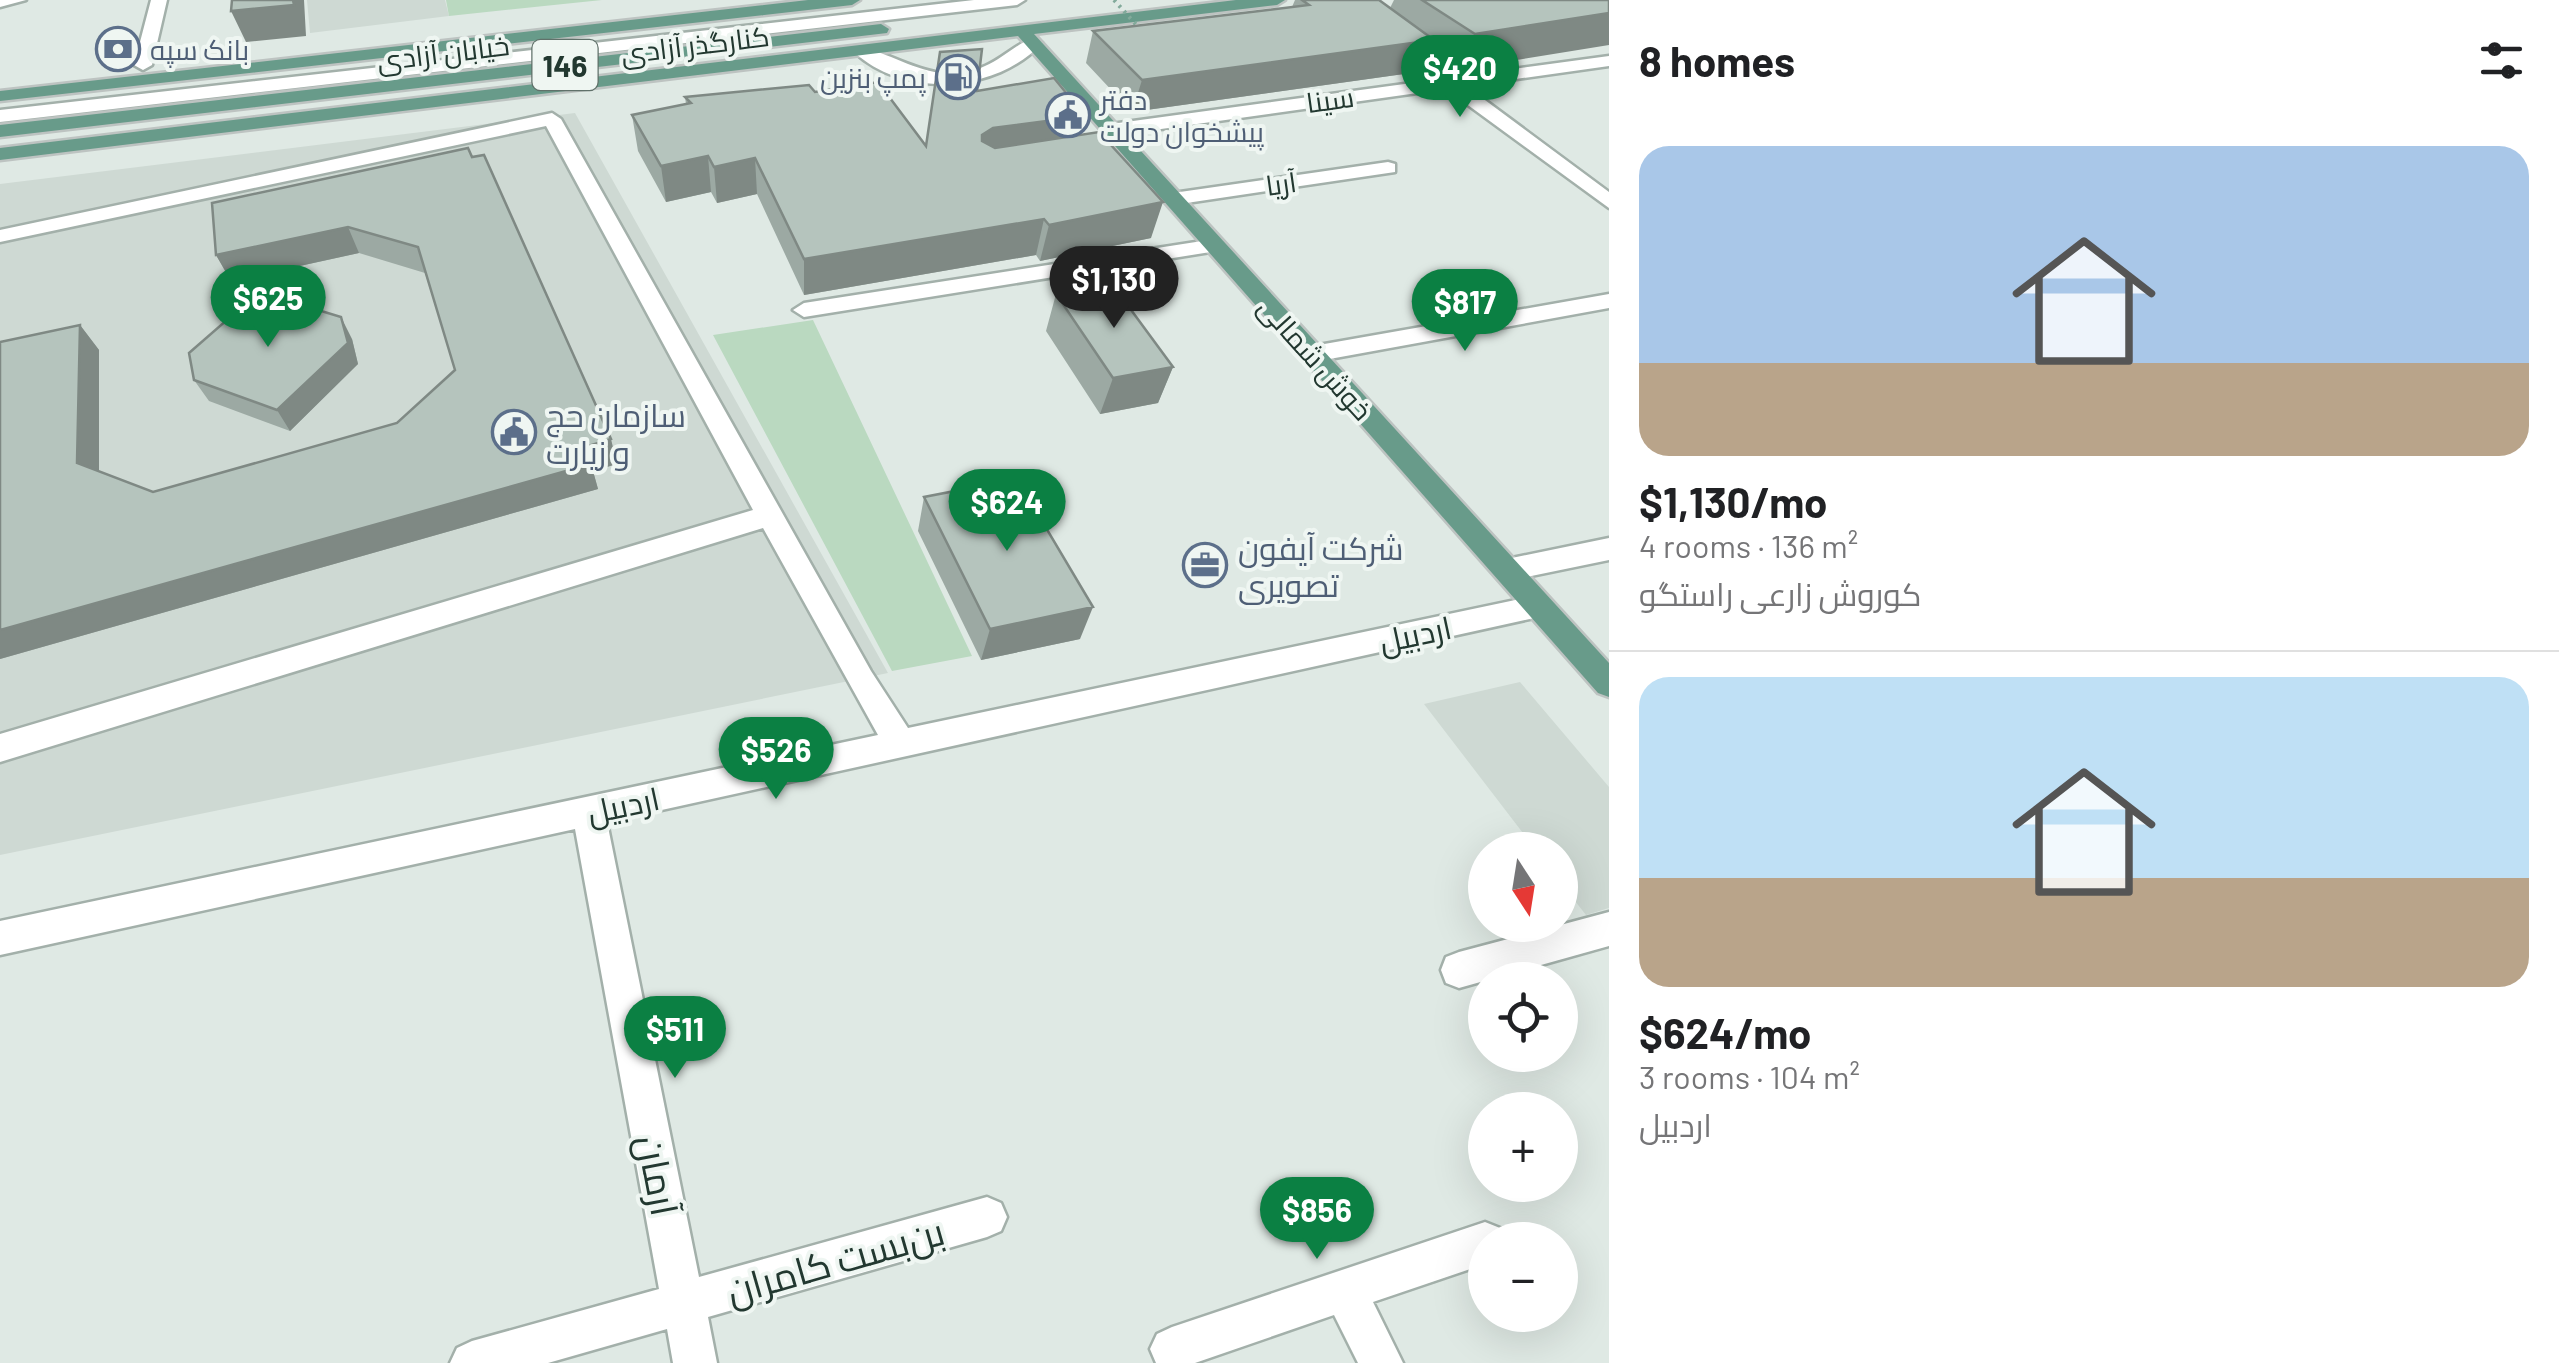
<!DOCTYPE html>
<meta charset="utf-8">
<style>
:root{--surface:#fff;--page:#f6f6f6;--text:#202124;--muted:#757577;--line:#e0e0e0;--accent:#0b8043}
body{margin:0;font-family:Barlow,Cairo,sans-serif;background:var(--page);color:var(--text);height:100vh;display:flex;flex-direction:column;font-size:38px;white-space:nowrap}
*{box-sizing:border-box;margin:0}
p{font-size:32px;color:var(--muted)}
.icon{flex:none;width:55px;height:55px;fill:none;stroke:currentColor;stroke-width:2;stroke-linecap:round;stroke-linejoin:round}
.map{position:relative;flex:1;overflow:hidden}
.drawer{display:flex;flex-direction:column;background:var(--surface);width:950px}
.drawer>*{flex:none}
.needle{width:65px;rotate:168deg}
.fabs{position:absolute;left:1468px;top:832px;display:grid;gap:20px}
.fabs a{display:grid;place-items:center;width:110px;height:110px;border-radius:50%;background:var(--surface);box-shadow:0 10px 40px #0002;font-size:50px}
.price{position:absolute;translate:-50% -85px;padding:0 22px;border-radius:35px;background:var(--accent);color:#fff;font-size:32px;line-height:65px;filter:drop-shadow(0 2px 5px #0008)}
.price::after{content:'';position:absolute;left:50%;top:60px;width:30px;height:22px;margin-left:-15px;background:inherit;clip-path:polygon(0 0,100% 0,50% 100%)}
.price.current{background:#222;color:#fff}
ul{padding:0;list-style:none}
li{display:grid;align-content:center;gap:20px;height:530px;padding:0 30px}
li+li{border-top:2px solid var(--line)}
li span{display:grid;place-items:center;height:310px;border-radius:30px;color:#555}
li>.icon{margin-inline-start:auto}
span .icon{width:180px;height:180px;fill:#fffc;stroke-width:1}
li b{font-size:42px}
h2{display:flex;justify-content:space-between;align-items:center;height:120px;padding:0 30px;font-size:42px}
main{display:flex;flex:1;min-height:0}
.map>svg:first-child{display:block}
</style>
<main>
<div class="map">
<svg width="1609" height="1363" viewBox="0 0 1609 1363">
<rect width="100%" height="100%" fill="#dfe9e4"/>
<path fill="#ced9d3" d="M307,0H445L449,16L310,33Z
M575,113L888,673L0,855V184Z
M1520,682L1609,787V908L1586,915L1560,882V850H1536L1424,704Z"/>
<path fill="#bad9c0" d="M446,0H602L449,16Z
M813,320L972,656L892,671L713,335Z"/>
<g fill="none" stroke-linecap="round" stroke-linejoin="round">
<defs>
<path id="minor" d="M0,0H26L0,7Z
M151,0H167L152,65L143,70L134,65Z
M974,0H1025L1017,5L0,122V110Z
M1331,0H1349L1454,77L1609,56V66L1466,86L1609,192V208L1446,89L1111,136L1102,130L1111,124L1434,80Z
M1033,38L1042,43C996,93 905,99 854,52L863,47C905,59 939,87 985,66C1002,59 1016,44 1033,38Z
M552,113L561,119L871,671L908,728L1539,595L1549,598L1553,606L1549,614L1539,617L607,822L699,1277L987,1197L1001,1203L1007,1217L1001,1231L987,1237L708,1317L717,1363H673L667,1329L548,1363H450L457,1348L472,1341L659,1289L575,829L0,955V921L878,735L763,528L0,762V734L753,510L546,126L0,242V230Z
M1388,162L1395,164V172L1173,205L1163,199L1173,193Z
M1215,239L1226,245L1223,250L804,317L793,310L804,303Z
M1609,294V308L1313,362L1301,354L1313,346Z
M1609,538V560L1507,581L1497,578L1493,570L1497,562L1507,559Z
M1609,912V946L1459,988L1446,983L1441,970L1446,957L1459,952Z
M1485,1222L1500,1228L1504,1240H1485V1264L1373,1302L1403,1363H1358L1334,1315L1195,1363H1156L1150,1349L1157,1334L1172,1327Z"/>
<path id="major" d="M808,0H860L852,5L0,101V91Z
M1236,0H1285L1277,5L1034,34L1609,663V697L1598,693L1018,36L0,160V148Z
M881,24L889,29L887,33L0,137V125Z"/>
</defs>
<use href="#minor" stroke="#a3b0aa" stroke-width="5"/>
<use href="#major" stroke="#bdc3c1" stroke-width="5"/>
<use href="#minor" fill="#fff" fill-rule="evenodd"/>
<use href="#major" fill="#689b8a" fill-rule="evenodd"/>
<path stroke="#82aa9b" stroke-width="4" stroke-dasharray="2.5 5" stroke-linecap="butt" d="M1114,0L1140,29"/>
</g>
<path fill="#9ca9a3" d="M1295,0H1379L1390,8L1394,0H1609L1455,70L1428,51L1418,72L1132,112L1086,63L1093,31L1292,7Z
M977,91L1080,135L1151,238L1040,261L1036,255L804,295L757,194L717,203L711,192L666,202L638,151L632,115L686,104L685,97L815,92L926,146Z
M468,148L617,464L593,471L598,489L0,659V342L80,325L99,350V472L153,492L397,423L455,370L425,273L359,253L231,281L216,255Z
M1056,294L1173,367L1158,403L1100,414L1046,331Z
M352,339L358,364L290,431L209,401L194,380Z
M924,497L1080,639L981,660L918,531Z"/>
<path fill="#7f8984" d="M293,0H304L306,36L246,42L231,11Z
M1609,13V45L1455,70L1475,34Z
M1434,40L1418,72L1132,112L1142,80Z
M1085,116L1076,151L976,171L982,135L993,128Z
M708,156L711,192L666,202L661,166Z
M755,158L757,194L717,203L714,167Z
M1163,202L1151,238L1040,261L1049,225Z
M1044,219L1036,255L804,295V259Z
M348,227L359,253L231,281L216,255Z
M341,317L352,339L358,364L290,431L277,410Z
M80,325L99,350V488L77,463Z
M1173,367L1158,403L1100,414L1113,378Z
M611,439L617,464L593,471L598,489L0,659V630Z
M1093,607L1080,639L981,660L990,629Z"/>
<path fill="#b5c4bd" stroke="#7f8984" stroke-width="2.5" d="M232,0H293L294,5L231,11Z
M1302,0H1379L1434,40L1142,80L1093,31L1309,5Z
M1422,0H1609V13L1475,34Z
M982,49L977,91L1054,78L1085,116L993,128L982,135V141L995,148L1099,132L1163,202L1049,225L1044,219L804,259L755,158L714,167L708,156L661,166L632,115L691,103L685,97L809,85L815,92L878,82L926,146L940,52Z
M468,148L472,157L484,155L611,439L585,447L591,464L0,630V342L80,325L77,463L153,492L397,423L455,370L418,247L348,227L216,255L212,203Z
M1112,284L1173,367L1113,378L1056,294Z
M259,292L341,317L348,343L277,410L194,380L189,353Z
M1017,479L1093,607L990,629L924,497Z"/>
<defs>
<symbol id="bank-ring" viewBox="-11 -11 22 22"><circle r="9.5" fill="#eff6f2" stroke="#5c6f8a" stroke-width="1.5"/><path d="M-6-4H6V4H-6ZM0-2.3a2.3 2.3 0 1 0 0 4.6a2.3 2.3 0 1 0 0-4.6Z" fill="#5c6f8a"/></symbol>
<symbol id="fuel-ring" viewBox="-11 -11 22 22"><circle r="9.5" fill="#eff6f2" stroke="#5c6f8a" stroke-width="1.5"/><path d="M-5.5-6h7V0h2V4h1.3V-2.5L3-4.5l.8-.8L6-3V5H2.5V1h-1V6h-7ZM-4.2-4.7v3.2H.2V-4.7Z" fill="#5c6f8a"/></symbol>
<symbol id="civic-ring" viewBox="-11 -11 22 22"><circle r="9.5" fill="#eff6f2" stroke="#5c6f8a" stroke-width="1.5"/><path d="M-.6-6.5H3V-4.5H.6V-3L4-1V1h2V6H-6V1h2V-1L-.6-3ZM-1.2 2.5V6h2.4V2.5Z" fill="#5c6f8a"/></symbol>
<symbol id="office-ring" viewBox="-11 -11 22 22"><circle r="9.5" fill="#eff6f2" stroke="#5c6f8a" stroke-width="1.5"/><path d="M-6-3h4V-5.5h4V-3h4V5H-6ZM-1-4.5V-3h2v-1.5ZM-6 0V1H6V0Z" fill="#5c6f8a"/></symbol>
</defs>
<g fill-rule="evenodd">
<use href="#bank-ring" x="93" y="24" width="50" height="50"/>
<use href="#fuel-ring" x="933" y="52" width="50" height="50"/>
<use href="#civic-ring" x="1043" y="90" width="50" height="50"/>
<use href="#civic-ring" x="489" y="407" width="50" height="50"/>
<use href="#office-ring" x="1180" y="540" width="50" height="50"/>
</g>
<g text-anchor="middle" dominant-baseline="central" stroke-width="8" stroke-linejoin="round" paint-order="stroke">
<g font-size="28" fill="#223830" stroke="#eff6f2">
<text transform="translate(695 44) rotate(-7)">کنارگذر آزادی</text>
<text transform="translate(443 52) rotate(-7)">خیابان آزادی</text>
<text transform="translate(1330 99) rotate(-8)">سینا</text>
<text transform="translate(1281 183) rotate(-8)">آریا</text>
<text transform="translate(1316 358) rotate(48)">خوش شمالی</text>
</g>
<g font-size="28" fill="#4e5e75" stroke="#eff6f2" text-anchor="start">
<text x="150" y="49">بانک سپه</text>
<text x="926" y="77" text-anchor="end">پمپ بنزین</text>
<text x="1100" y="99">دفتر<tspan x="1100" dy="32">پیشخوان دولت</tspan></text>
</g>
<rect fill="#eff6f2" stroke="#60716a" stroke-width="2.5" x="532.5" y="40" width="65" height="50" rx="8"/>
<g font-size="30" font-weight="bold" fill="#223830">
<text x="565" y="65">146</text>
</g>
<g font-size="32" fill="#4e5e75" stroke="#eff6f2" text-anchor="start">
<text x="546" y="414">سازمان حج<tspan x="546" dy="37">و زیارت</tspan></text>
<text x="1238" y="547">شرکت آیفون<tspan x="1238" dy="37">تصویری</tspan></text>
</g>
<g font-size="32" fill="#223830" stroke="#eff6f2">
<text transform="translate(1415 633) rotate(-12)">اردبیل</text>
<text transform="translate(623 804) rotate(-12)">اردبیل</text>
</g>
<g font-size="38" fill="#223830" stroke="#eff6f2">
<text transform="translate(659 1175) rotate(79)">آرمان</text>
<text transform="translate(835 1260) rotate(-16)">بن‌بست کامران</text>
</g>
</g>
</svg>
<div class="fabs">
<a><svg class="needle" viewBox="-14 -14 28 28"><path d="M0-13l5 13h-10z" fill="#e53935"/><path d="M0 13l5-13h-10z" fill="#757577"/></svg></a>
<a><svg class="icon" aria-label="locate" viewBox="0 0 24 24"><circle cx="12" cy="12" r="6"/><path d="M12 2v4M12 18v4M2 12h4M18 12h4"/></svg></a>
<a>+</a>
<a>−</a>
</div>
<b class="price" style="left:1460px;top:120px">$420</b>
<b class="price current" style="left:1114px;top:331px">$1,130</b>
<b class="price" style="left:268px;top:350px">$625</b>
<b class="price" style="left:1465px;top:354px">$817</b>
<b class="price" style="left:1007px;top:554px">$624</b>
<b class="price" style="left:776px;top:802px">$526</b>
<b class="price" style="left:675px;top:1081px">$511</b>
<b class="price" style="left:1317px;top:1262px">$856</b>
</div>
<section class="drawer">
<h2>8 homes<svg class="icon" aria-label="filters" viewBox="0 0 24 24"><path d="M4 7h16M4 17h16"/><circle cx="9" cy="7" r="2"/><circle cx="15" cy="17" r="2"/></svg></h2>
<ul>
<li><span style="background:linear-gradient(#a9c7e8 70%,#b9a48a 0)"><svg class="icon" aria-label="home" viewBox="0 0 24 24"><path d="M3 11l9-7 9 7M6 9v11h12V9"/></svg></span><div><b>$1,130/mo</b><p>4 rooms · 136 m²</p><p>کوروش زارعی راستگو</p></div></li>
<li><span style="background:linear-gradient(#bfe0f5 65%,#b9a48a 0)"><svg class="icon" aria-label="home" viewBox="0 0 24 24"><path d="M3 11l9-7 9 7M6 9v11h12V9"/></svg></span><div><b>$624/mo</b><p>3 rooms · 104 m²</p><p>اردبیل</p></div></li>
</ul>
</section>
</main>
